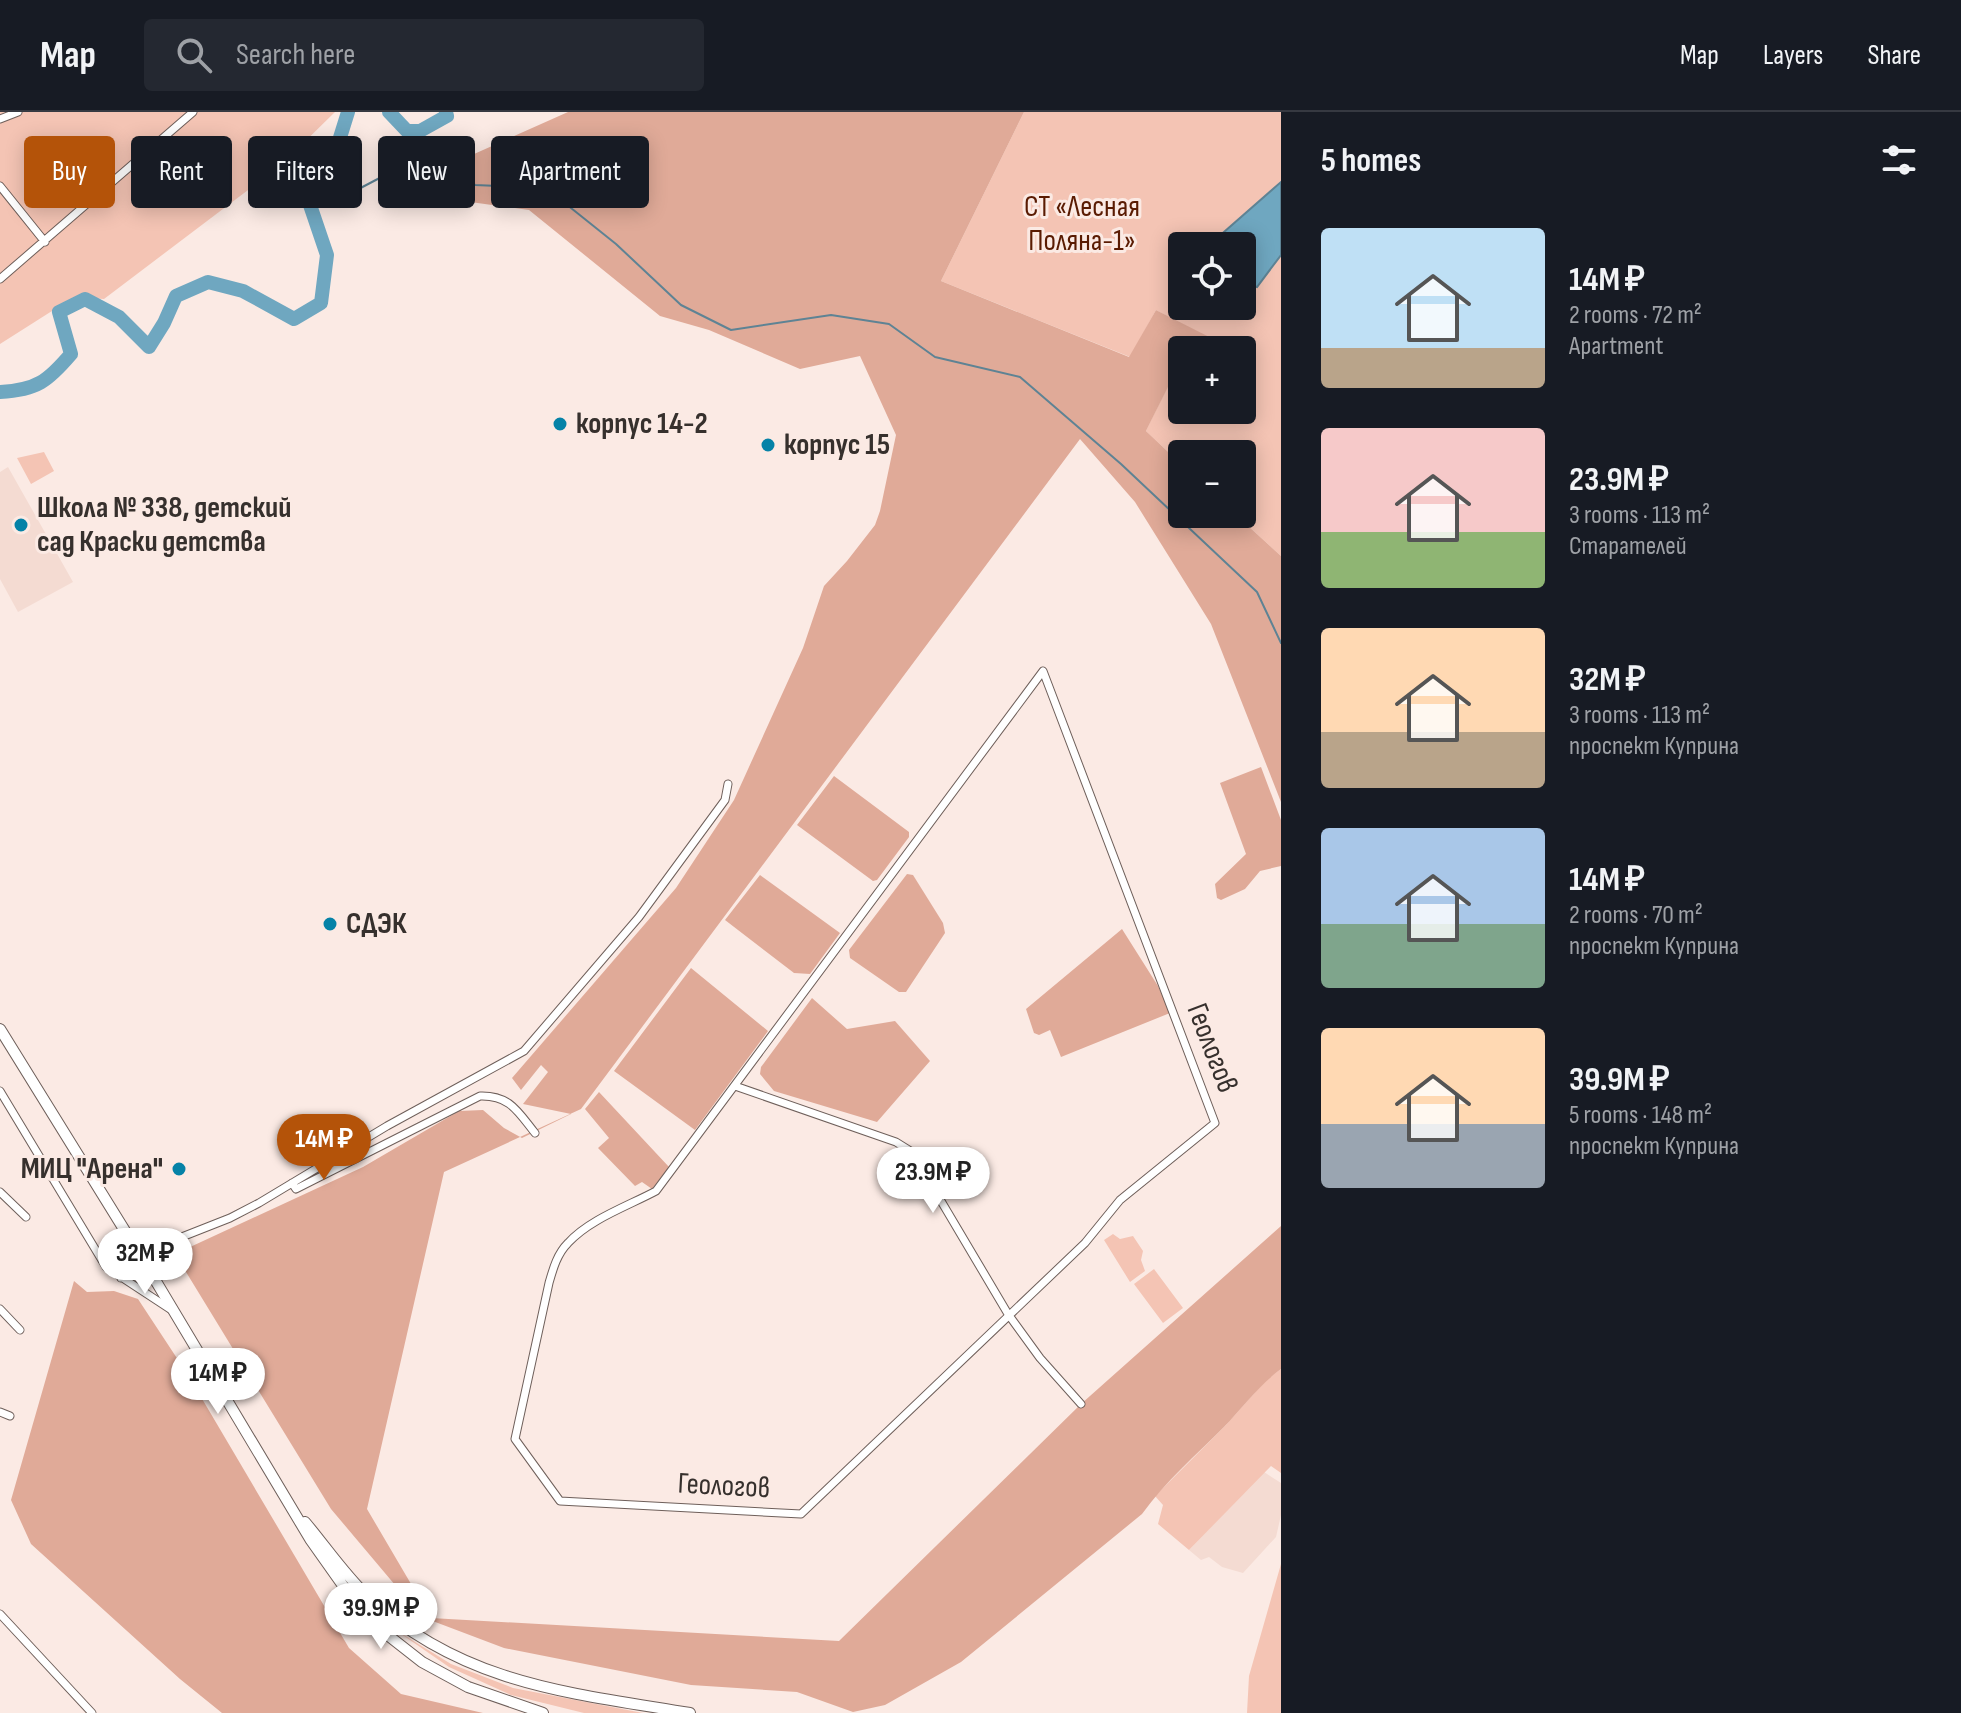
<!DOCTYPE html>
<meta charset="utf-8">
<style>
:root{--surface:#171b24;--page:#242831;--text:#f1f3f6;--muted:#9ea1a6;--line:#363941;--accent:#b45309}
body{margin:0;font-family:"Sofia Sans Condensed",sans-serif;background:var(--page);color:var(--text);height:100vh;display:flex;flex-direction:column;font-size:30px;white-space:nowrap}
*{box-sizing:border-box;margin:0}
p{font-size:26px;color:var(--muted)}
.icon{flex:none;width:44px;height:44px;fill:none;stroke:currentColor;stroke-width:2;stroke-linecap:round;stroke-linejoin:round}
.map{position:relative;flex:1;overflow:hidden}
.details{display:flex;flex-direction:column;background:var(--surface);width:680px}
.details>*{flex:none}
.banner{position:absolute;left:24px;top:24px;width:760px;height:72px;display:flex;gap:16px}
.tools{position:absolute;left:1168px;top:120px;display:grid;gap:16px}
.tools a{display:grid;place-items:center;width:88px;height:88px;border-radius:8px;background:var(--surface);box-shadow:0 4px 20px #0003;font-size:40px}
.price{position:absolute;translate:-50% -68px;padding:0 18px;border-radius:28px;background:#fff;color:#222;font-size:26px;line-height:52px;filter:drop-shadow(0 2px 4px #0008)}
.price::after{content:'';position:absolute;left:50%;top:48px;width:24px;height:18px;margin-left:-12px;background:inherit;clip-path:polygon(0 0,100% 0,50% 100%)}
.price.current{background:var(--accent);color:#fff}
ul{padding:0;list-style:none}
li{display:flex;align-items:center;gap:24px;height:200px;padding:0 40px}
li span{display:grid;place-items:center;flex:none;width:224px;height:160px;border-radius:8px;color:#555}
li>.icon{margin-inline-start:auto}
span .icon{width:96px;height:96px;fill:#fffc;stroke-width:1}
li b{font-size:34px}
h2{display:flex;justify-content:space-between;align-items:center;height:96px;padding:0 40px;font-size:34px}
.pill{padding:0 28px;border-radius:8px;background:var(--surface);box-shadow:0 4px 20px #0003;font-size:28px;line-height:72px}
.pill.current{background:var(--accent);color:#fff}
header{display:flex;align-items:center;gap:48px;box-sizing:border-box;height:112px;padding:0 40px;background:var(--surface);border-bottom:2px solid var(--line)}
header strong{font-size:38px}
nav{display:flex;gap:44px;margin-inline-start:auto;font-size:28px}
.search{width:560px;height:72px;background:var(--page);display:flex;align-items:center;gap:20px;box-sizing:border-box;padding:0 28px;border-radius:8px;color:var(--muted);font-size:30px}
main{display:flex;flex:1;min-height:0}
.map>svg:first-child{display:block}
</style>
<header>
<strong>Map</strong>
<div class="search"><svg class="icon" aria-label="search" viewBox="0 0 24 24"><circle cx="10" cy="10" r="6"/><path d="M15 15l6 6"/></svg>Search here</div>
<nav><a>Map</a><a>Layers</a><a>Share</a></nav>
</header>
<main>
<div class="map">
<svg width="1281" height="1601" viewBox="0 0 1281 1601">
<rect width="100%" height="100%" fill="#fbeae4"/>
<path fill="#f4dbd2" d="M8,355L73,470L18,500L0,467V360Z
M1264,1360L1281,1371V1403L1276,1425L1243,1461L1222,1455L1209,1445L1201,1448L1189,1438Z"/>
<path fill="#f4c4b4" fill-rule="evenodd" d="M0,0H335L281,53L104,187L74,185L0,232Z
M1024,0H1281V444L1235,402H1242V342H1182V353L1146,319L1169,272L1182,269V298H1242V238H1219L1224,234L1156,198L1130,245L941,169ZM1182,134H1242V194H1182Z
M44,340L54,359L31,372L17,346Z
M1113,1122L1120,1127L1133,1124L1143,1139L1141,1148L1145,1159L1130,1170L1104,1128Z
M1154,1157L1183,1196L1163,1211L1134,1172Z
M1281,1257V1361L1271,1354L1189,1438L1158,1412L1163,1393L1155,1384L1226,1313L1266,1268Z
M1281,1452V1601H1247L1249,1564Z
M394,1517L451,1552L513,1576L643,1601H584L511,1583L449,1555Z"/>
<path fill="#e0aa98" d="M568,0H1024L941,169L1129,245L1156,198L1225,233L1219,238H1182V269L1169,273L1146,319L1182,353V402H1235L1281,444V690L1211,512L1135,390L1080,327L581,997L444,1060L367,1397L431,1506L839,1529L1081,1292L1281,1114V1257C1259,1273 1243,1295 1224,1315C1195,1344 1166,1369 1142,1402L961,1550L885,1593L853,1600L797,1580L691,1573L504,1536L430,1508L406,1486L331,1397L175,1142L363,1055L459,999L483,998L504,1016L522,1026L571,1002L523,992L548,960L541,953L521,978L512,966L676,776L734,688L803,536L824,474L847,449L875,413L880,399L896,323L860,244L800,257L709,218L660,204L529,98L391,79Z
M1261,655L1281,708V754L1260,759L1245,777L1221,788L1217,786L1215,772L1246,742L1220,671Z
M834,664L909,720V725L877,768L873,769L797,713Z
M907,762L913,763L943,811L945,821L906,880H899L850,846L849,838Z
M760,763L840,821L810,862L794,861L725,808Z
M1122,817L1158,874L1170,901L1061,945L1050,918L1039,923L1034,921L1026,897Z
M691,856L768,919L695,1018L614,959Z
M812,886L847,917L895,909L930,949L877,1010L774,979L760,962L761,955Z
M599,980L669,1055L652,1077L642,1070L635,1074L598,1036L609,1026L585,997Z
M74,1169L87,1180L114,1179L138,1187L188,1263L349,1536L401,1582L483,1601H222L180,1567L31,1432L11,1388Z"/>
<path fill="#6fa7c0" stroke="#5e8394" stroke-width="2" d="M1281,70V143L1257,175L1242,171V134H1208Z"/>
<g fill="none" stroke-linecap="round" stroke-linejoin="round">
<path stroke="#5e8394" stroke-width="2" d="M309,78L353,80L391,60L418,77L445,80L441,48L459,40L464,62L475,73L525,75L566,92L616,132L681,193L731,218L831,203L889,212L935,245L1020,265L1121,352L1257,480L1281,531"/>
<path stroke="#6fa7c0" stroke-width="14" d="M389,0L407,19H420L447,4L446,0
M0,280C37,278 48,269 71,242L59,200L85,187L119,205L149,235L164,211L176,184L208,170L243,179L294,207L321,191L327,143L310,93L309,78L338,32L348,0"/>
<defs>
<path id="street" d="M0,7L18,0
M0,74L45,130
M0,167L193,0
M1043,559L1215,1011L1120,1088L1085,1131L801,1402L560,1389L515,1327L549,1171C553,1157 557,1142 568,1131C590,1107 628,1094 656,1079Z
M735,974L896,1030L912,1040L1008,1202L1040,1246L1081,1292
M0,979L106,1155L170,1197
M292,1071L296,1077L480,984C510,983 518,1000 535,1021
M0,1080L26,1105
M121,1166L131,1164L164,1132L230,1106L259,1091L387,1014L524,939L639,805L725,688L728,672
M0,1197L20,1218
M0,1300L10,1304
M0,1502L92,1601"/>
<path id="secondary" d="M0,917L151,1161L310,1427L356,1492L385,1521L422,1550L468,1575L543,1601
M305,1410C326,1435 344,1462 368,1485C462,1572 570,1581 690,1601"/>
</defs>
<use href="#street" stroke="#6e5f5a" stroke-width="9"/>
<use href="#secondary" stroke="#6e5f5a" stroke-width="12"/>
<use href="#street" stroke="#fff" stroke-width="7"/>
<use href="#secondary" stroke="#fff" stroke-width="10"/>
</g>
<g fill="#0582a7" stroke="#fbeae4" stroke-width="3">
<circle cx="560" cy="312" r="8"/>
<circle cx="768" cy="333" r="8"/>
<circle cx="21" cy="413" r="8"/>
<circle cx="330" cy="812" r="8"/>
<circle cx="179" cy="1057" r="8"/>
</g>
<g text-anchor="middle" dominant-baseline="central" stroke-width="6" stroke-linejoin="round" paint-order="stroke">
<g font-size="30" fill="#5a1b02" stroke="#fbeae4">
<text x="1082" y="95">СТ «Лесная<tspan x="1082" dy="34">Поляна-1»</tspan></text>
</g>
<g font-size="30" font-weight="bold" fill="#36302d" stroke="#fbeae4" text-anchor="start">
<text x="576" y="312">корпус 14-2</text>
<text x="784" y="333">корпус 15</text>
<text x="37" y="396">Школа № 338, детский<tspan x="37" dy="34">сад Краски детства</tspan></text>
<text x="346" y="812">СДЭК</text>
<text x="163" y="1057" text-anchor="end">МИЦ "Арена"</text>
</g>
<g font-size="30" fill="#36302d" stroke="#fbeae4">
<text transform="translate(1212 936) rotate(69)">Геологов</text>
<text transform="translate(724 1374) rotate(3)">Геологов</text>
</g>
</g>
</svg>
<div class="tools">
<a><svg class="icon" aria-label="locate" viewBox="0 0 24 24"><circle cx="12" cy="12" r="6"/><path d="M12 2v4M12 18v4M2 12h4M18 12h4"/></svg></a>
<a>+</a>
<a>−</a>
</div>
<b class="price current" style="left:324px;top:1070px">14M ₽</b>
<b class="price" style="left:933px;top:1103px">23.9M ₽</b>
<b class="price" style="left:145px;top:1184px">32M ₽</b>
<b class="price" style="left:218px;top:1304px">14M ₽</b>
<b class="price" style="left:381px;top:1539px">39.9M ₽</b>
<div class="banner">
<a class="pill current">Buy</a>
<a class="pill">Rent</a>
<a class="pill">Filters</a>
<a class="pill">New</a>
<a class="pill">Apartment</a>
</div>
</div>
<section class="details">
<h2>5 homes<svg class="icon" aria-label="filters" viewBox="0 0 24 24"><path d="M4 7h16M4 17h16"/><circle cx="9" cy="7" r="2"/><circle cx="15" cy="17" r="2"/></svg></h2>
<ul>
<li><span style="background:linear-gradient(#bfe0f5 75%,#b9a48a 0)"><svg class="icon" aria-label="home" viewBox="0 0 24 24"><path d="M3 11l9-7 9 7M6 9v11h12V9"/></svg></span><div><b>14M ₽</b><p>2 rooms · 72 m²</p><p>Apartment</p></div></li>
<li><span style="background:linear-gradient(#f6c9c9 65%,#8fb573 0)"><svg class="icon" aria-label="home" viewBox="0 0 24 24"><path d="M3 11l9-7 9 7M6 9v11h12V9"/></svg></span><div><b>23.9M ₽</b><p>3 rooms · 113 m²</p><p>Старателей</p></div></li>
<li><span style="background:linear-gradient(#ffd9b3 65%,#b9a48a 0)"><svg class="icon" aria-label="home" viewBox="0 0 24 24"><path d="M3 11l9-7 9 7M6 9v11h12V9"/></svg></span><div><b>32M ₽</b><p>3 rooms · 113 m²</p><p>проспект Куприна</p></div></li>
<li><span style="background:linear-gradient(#a9c7e8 60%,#7fa58c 0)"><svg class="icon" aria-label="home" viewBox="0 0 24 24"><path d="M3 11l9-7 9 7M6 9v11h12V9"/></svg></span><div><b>14M ₽</b><p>2 rooms · 70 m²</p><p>проспект Куприна</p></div></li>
<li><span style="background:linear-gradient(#ffd9b3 60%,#9aa5b1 0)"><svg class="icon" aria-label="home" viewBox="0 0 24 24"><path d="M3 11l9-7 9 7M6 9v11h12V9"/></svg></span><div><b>39.9M ₽</b><p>5 rooms · 148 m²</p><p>проспект Куприна</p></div></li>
</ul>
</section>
</main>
